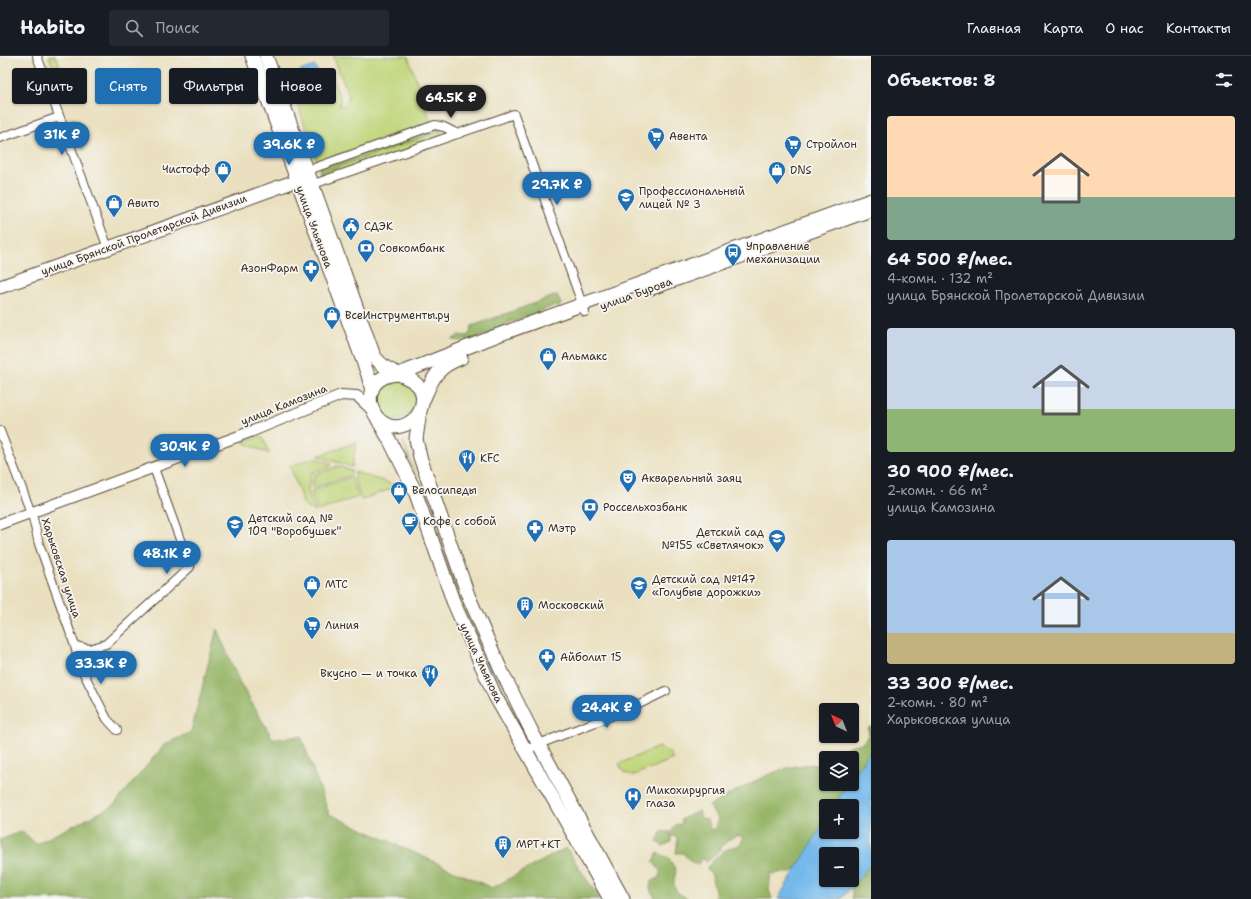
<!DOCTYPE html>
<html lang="ru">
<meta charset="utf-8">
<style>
:root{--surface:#171b24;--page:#242831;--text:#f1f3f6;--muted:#9ea1a6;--line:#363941;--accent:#1f6fb2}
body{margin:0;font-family:"Shantell Sans",sans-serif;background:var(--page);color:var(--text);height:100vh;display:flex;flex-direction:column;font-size:15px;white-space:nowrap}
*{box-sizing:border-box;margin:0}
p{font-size:13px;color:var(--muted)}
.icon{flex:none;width:22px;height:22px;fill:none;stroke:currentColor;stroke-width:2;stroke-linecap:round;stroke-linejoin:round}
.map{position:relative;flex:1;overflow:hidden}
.drawer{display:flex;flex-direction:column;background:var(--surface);width:380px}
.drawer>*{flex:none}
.guide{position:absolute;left:12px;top:12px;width:380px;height:36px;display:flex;gap:8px}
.needle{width:26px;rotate:317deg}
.tools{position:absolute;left:819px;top:647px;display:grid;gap:8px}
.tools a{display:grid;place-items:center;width:40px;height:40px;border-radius:4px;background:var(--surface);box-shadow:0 1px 3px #0004;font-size:20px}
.price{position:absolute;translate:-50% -34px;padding:0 9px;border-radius:14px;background:var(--accent);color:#fff;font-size:13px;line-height:26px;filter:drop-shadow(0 1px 2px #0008)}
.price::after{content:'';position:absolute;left:50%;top:24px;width:12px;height:9px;margin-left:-6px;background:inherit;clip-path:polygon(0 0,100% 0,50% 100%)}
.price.active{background:#222;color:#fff}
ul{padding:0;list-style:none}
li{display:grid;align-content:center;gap:8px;height:212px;padding:0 16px}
li span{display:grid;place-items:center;height:124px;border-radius:4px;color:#555}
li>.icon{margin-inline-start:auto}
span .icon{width:72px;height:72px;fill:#fffc;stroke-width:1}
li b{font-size:17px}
h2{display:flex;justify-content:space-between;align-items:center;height:48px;padding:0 16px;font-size:17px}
.chip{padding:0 14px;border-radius:4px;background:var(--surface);box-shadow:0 1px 3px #0004;font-size:14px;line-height:36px}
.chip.active{background:var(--accent);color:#fff}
header{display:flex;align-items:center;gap:24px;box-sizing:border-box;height:56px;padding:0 20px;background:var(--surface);border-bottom:1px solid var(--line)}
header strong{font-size:19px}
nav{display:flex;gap:22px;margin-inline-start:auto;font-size:14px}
.search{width:280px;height:36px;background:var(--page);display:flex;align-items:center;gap:10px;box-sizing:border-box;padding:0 14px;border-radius:4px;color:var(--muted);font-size:15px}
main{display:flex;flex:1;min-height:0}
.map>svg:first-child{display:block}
</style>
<header>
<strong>Habito</strong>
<div class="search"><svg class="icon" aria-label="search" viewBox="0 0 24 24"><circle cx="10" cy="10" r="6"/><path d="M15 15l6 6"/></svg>Поиск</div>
<nav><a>Главная</a><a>Карта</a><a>О нас</a><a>Контакты</a></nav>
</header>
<main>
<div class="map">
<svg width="871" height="843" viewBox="0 0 871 843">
<rect width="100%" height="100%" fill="#f6f6f2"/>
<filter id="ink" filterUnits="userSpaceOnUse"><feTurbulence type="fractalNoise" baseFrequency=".025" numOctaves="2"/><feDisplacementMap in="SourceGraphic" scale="8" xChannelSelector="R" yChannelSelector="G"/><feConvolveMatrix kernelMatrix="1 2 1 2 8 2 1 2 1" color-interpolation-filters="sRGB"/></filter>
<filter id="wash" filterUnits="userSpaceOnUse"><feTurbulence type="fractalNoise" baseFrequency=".012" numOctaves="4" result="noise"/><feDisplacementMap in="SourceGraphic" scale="16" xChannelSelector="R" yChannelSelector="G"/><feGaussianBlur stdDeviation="0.9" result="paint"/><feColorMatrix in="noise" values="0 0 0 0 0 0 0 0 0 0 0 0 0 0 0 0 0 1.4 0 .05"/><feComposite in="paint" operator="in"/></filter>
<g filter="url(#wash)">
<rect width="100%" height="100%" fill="#eae0bf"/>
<path fill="#c0d579" stroke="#7e804c" d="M49,0H56L65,25L61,33Z
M333,0H408L431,66L317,106L295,40L300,38V31L331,19L341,44L339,50L344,49L349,40Z
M72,62L80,66L87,87L83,94Z
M441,75L439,83L323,123L320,117Z
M376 344a20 20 0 1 1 40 0a20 20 0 1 1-40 0Z
M261,380L263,381L269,398L243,386Z
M403,385L464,549L492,612L528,682L527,685L507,652L461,550Z
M357,386L352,411L318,400Z
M313,402L331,407V410L311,417L308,435L316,456L307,452L303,447L290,410Z
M338,410L352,415L351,419L312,432L314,419Z
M355,416L398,430L361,444L354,421Z
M351,421L358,441L318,455L311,435Z
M658,691L669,696L673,703L632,720L624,716L619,708Z"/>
<path fill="#98b669" stroke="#6a7044" d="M435,71L441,72V75L320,117L319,111Z
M557,239L561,248L559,251L553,250L515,266L512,265C494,275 474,288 452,284L459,279L465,280L469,279L472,270Z
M217,573L240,627L273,683L301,680L329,758L492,832L566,792L600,843H0V784L22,775L36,788L113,750L165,688L191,676Z
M871,670V695L852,720V702H826V728H847L834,750H826V763L799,810L789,817L782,816L775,818L771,816L769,834L772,843H715C717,834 712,828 712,819L706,812L723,795L741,788L743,782L738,779C723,783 719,799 706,806L703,802L699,808H693L683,797H676L678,782L671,779V786L663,790L657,786L661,776H672L676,768L681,769L682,763L699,755L701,762L707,764L710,773L714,774L718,763L709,750C741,733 780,706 817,709L826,701L835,700L842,693L852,689L863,687L869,678L868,672Z
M658,797L669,802L676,815C672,832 673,835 689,843H656L650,833L651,826L660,821V814L653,806Z
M871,808V843H852V830Z"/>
<path fill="#74b9ea" stroke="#587284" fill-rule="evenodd" d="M315,10L318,17L303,23L300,15Z
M871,695V808L841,843H778L826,763V776H852V750H834L847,728H852V720ZM826,798H852V824H826Z"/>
</g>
<g filter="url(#ink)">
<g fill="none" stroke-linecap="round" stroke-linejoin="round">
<defs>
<path id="minor" d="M37,0L108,192
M0,82L59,61
M303,116L435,69L444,71L458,78
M308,130L514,58L585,256
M0,375L33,462L39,488L75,590L79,608L107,663L117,674
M75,590L89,593L106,588L190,511L154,412
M525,695L539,688L629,653L666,635"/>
<path id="tertiary" d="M0,468L250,376L341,339L357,340L371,353"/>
<path id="primary" d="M252,0L368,319L372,335
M266,0L374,300C377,304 381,308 385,311C400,321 427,323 422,348C421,354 418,360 413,364C376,393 346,320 399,318L498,279L871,144
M0,231L287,128
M652,232L871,154
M422,347C433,322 435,312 461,302
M420,355L416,383L420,401L468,539L500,612L532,676L623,843
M377,362L390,385L415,435L453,545L495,640L610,843"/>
</defs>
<use href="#minor" stroke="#554536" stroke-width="10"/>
<use href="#tertiary" stroke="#554536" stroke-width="12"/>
<use href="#primary" stroke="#554536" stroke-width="15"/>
<use href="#minor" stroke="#fff" stroke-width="8"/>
<use href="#tertiary" stroke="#fff" stroke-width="10"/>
<use href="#primary" stroke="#fff" stroke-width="13"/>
</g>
</g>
<defs>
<symbol id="supermarket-pin" viewBox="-11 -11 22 30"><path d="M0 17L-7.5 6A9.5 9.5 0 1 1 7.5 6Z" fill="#1f6fb2" stroke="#f6f6f2"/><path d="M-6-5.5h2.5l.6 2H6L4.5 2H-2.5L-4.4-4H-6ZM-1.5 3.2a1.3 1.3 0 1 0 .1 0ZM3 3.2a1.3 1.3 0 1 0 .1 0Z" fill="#fff"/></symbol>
<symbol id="shop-pin" viewBox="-11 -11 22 30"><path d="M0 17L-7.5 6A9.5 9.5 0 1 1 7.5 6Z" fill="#1f6fb2" stroke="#f6f6f2"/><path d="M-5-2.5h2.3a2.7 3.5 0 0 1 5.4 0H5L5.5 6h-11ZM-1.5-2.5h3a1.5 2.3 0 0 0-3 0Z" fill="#fff"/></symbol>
<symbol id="university-pin" viewBox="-11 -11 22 30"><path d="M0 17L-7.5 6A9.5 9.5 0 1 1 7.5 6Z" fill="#1f6fb2" stroke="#f6f6f2"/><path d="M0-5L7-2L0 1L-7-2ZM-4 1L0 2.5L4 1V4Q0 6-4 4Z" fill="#fff"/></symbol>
<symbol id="civic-pin" viewBox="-11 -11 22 30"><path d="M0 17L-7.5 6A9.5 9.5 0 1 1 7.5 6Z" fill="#1f6fb2" stroke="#f6f6f2"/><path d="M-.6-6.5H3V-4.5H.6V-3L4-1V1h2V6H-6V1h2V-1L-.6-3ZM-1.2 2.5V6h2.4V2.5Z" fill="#fff"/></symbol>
<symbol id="bank-pin" viewBox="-11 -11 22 30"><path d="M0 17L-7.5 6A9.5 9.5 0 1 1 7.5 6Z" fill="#1f6fb2" stroke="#f6f6f2"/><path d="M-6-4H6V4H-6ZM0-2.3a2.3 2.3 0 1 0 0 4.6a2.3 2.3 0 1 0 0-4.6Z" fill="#fff"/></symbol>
<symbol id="bus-pin" viewBox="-11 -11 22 30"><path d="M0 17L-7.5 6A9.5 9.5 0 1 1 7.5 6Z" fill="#1f6fb2" stroke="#f6f6f2"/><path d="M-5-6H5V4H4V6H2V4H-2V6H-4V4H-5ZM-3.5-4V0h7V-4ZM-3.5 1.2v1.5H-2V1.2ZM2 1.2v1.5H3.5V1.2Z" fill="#fff"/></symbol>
<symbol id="pharmacy-pin" viewBox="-11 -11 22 30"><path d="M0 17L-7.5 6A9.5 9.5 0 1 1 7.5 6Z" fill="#1f6fb2" stroke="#f6f6f2"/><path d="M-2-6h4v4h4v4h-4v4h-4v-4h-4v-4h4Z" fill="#fff"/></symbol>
<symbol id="restaurant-pin" viewBox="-11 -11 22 30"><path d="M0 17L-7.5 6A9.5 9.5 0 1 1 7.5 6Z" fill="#1f6fb2" stroke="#f6f6f2"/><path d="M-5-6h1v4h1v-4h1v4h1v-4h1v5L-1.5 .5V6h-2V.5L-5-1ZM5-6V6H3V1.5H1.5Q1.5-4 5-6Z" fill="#fff"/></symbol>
<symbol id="theatre-pin" viewBox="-11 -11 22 30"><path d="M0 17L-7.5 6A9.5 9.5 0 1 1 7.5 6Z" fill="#1f6fb2" stroke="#f6f6f2"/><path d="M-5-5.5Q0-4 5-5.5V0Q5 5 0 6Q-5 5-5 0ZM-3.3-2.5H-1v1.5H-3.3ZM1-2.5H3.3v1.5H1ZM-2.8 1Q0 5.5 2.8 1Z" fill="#fff"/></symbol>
<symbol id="cafe-pin" viewBox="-11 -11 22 30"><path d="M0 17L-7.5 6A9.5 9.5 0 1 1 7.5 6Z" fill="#1f6fb2" stroke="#f6f6f2"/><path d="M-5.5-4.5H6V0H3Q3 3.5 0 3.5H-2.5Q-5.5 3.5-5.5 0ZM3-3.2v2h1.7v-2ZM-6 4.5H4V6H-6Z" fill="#fff"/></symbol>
<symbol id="school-pin" viewBox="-11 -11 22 30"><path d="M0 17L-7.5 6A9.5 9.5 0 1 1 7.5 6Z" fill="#1f6fb2" stroke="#f6f6f2"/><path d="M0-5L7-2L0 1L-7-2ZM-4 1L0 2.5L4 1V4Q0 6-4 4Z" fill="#fff"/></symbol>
<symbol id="building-pin" viewBox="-11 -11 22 30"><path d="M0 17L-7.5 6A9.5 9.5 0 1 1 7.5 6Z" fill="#1f6fb2" stroke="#f6f6f2"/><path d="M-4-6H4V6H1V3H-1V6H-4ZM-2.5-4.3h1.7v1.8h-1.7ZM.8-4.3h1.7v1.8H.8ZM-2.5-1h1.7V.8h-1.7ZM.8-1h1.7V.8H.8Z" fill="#fff"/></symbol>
<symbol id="hospital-pin" viewBox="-11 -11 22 30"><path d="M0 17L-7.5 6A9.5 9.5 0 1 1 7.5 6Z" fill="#1f6fb2" stroke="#f6f6f2"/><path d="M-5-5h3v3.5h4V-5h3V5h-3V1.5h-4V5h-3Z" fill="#fff"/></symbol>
</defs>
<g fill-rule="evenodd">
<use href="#supermarket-pin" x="646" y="70" width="20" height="27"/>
<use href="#supermarket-pin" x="783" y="78" width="20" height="27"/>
<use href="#shop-pin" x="213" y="103" width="20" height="27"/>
<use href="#shop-pin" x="767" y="104" width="20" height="27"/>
<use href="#university-pin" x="616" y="131" width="20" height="27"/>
<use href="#shop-pin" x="104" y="137" width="20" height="27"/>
<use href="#civic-pin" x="341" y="160" width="20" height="27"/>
<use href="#bank-pin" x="356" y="182" width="20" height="27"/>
<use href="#bus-pin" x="723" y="186" width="20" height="27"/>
<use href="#pharmacy-pin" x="301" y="202" width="20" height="27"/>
<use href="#shop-pin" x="322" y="249" width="20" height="27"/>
<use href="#shop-pin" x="538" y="290" width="20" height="27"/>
<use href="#restaurant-pin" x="457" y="392" width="20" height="27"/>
<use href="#theatre-pin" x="618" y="412" width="20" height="27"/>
<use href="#shop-pin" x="389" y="424" width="20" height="27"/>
<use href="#bank-pin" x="580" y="441" width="20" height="27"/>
<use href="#cafe-pin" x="400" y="455" width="20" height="27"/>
<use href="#school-pin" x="225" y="458" width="20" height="27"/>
<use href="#pharmacy-pin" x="525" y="462" width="20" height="27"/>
<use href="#school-pin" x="767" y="472" width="20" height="27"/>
<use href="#shop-pin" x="302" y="518" width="20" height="27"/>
<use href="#school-pin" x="629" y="519" width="20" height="27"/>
<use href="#building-pin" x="515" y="539" width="20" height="27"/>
<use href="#supermarket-pin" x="302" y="559" width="20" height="27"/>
<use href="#pharmacy-pin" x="537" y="591" width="20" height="27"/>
<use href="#restaurant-pin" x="420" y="607" width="20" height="27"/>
<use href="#hospital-pin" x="623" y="730" width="20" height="27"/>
<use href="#building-pin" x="493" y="778" width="20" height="27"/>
</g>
<g text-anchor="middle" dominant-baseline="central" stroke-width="3.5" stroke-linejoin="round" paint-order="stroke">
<g font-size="11" fill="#3b2a1e" stroke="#f6f6f2" text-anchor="start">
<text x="669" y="80">Авента</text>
<text x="806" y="88">Стройлон</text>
<text x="210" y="113" text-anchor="end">Чистофф</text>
<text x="790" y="114">DNS</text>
<text x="639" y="135">Профессиональный<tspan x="639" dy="13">лицей № 3</tspan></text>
<text x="127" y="147">Авито</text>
<text x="364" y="170">СДЭК</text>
<text x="746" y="190">Управление<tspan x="746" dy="13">механизации</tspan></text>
<text x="379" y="192">Совкомбанк</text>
<text x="298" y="212" text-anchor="end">АзонФарм</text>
<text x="345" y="259">ВсеИнструменты.ру</text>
<text x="561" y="300">Альмакс</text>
<text x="480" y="402">KFC</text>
<text x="641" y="422">Акварельный заяц</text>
<text x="412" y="434">Велосипеды</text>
<text x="603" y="451">Россельхозбанк</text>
<text x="248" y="462">Детский сад №<tspan x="248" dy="13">109 "Воробушек"</tspan></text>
<text x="423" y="465">Кофе с собой</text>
<text x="548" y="472">Мэтр</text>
<text x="764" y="476" text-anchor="end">Детский сад<tspan x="764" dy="13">№155 «Светлячок»</tspan></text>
<text x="652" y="523">Детский сад №147<tspan x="652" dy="13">«Голубые дорожки»</tspan></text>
<text x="325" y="528">МТС</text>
<text x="538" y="549">Московский</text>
<text x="325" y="569">Линия</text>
<text x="560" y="601">Айболит 15</text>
<text x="417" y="617" text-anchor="end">Вкусно — и точка</text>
<text x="646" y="734">Микохирургия<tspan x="646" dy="13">глаза</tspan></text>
<text x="516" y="788">МРТ+КТ</text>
</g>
<g font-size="11" fill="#3b2a1e" stroke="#f6f6f2">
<text transform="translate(314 171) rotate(70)">улица Ульянова</text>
<text transform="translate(144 179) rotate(-20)">улица Брянской Пролетарской Дивизии</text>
<text transform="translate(636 238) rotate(-20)">улица Бурова</text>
<text transform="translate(284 349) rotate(-22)">улица Камозина</text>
<text transform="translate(61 512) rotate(72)">Харьковская улица</text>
<text transform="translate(481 607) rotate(65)">улица Ульянова</text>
</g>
</g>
</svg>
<div class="tools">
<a><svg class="needle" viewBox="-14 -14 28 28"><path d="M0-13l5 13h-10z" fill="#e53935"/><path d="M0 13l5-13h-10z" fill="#9ea1a6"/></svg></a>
<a><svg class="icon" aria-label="layers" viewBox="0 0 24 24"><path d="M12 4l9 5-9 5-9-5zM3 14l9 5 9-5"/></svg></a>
<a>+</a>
<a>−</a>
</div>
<b class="price active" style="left:451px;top:63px">64.5K ₽</b>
<b class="price" style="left:62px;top:100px">31K ₽</b>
<b class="price" style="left:289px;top:110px">39.6K ₽</b>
<b class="price" style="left:557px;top:150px">29.7K ₽</b>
<b class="price" style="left:185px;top:412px">30.9K ₽</b>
<b class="price" style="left:167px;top:519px">48.1K ₽</b>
<b class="price" style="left:101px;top:629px">33.3K ₽</b>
<b class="price" style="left:607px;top:673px">24.4K ₽</b>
<div class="guide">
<a class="chip">Купить</a>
<a class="chip active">Снять</a>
<a class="chip">Фильтры</a>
<a class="chip">Новое</a>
</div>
</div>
<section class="drawer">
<h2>Объектов: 8<svg class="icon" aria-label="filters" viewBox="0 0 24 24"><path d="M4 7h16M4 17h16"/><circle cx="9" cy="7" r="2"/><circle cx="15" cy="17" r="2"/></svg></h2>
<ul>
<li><span style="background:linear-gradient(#ffd9b3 65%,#7fa58c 0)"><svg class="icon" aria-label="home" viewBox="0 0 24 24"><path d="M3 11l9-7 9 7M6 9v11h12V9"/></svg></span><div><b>64 500 ₽/мес.</b><p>4-комн. · 132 m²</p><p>улица Брянской Пролетарской Дивизии</p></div></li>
<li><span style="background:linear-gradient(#c9d6e8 65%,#8fb573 0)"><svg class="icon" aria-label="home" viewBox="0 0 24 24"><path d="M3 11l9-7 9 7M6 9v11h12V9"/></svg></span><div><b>30 900 ₽/мес.</b><p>2-комн. · 66 m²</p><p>улица Камозина</p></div></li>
<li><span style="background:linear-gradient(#a9c7e8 75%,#c2b280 0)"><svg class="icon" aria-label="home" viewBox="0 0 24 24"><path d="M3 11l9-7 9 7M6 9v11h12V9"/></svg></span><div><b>33 300 ₽/мес.</b><p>2-комн. · 80 m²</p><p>Харьковская улица</p></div></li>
</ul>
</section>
</main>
